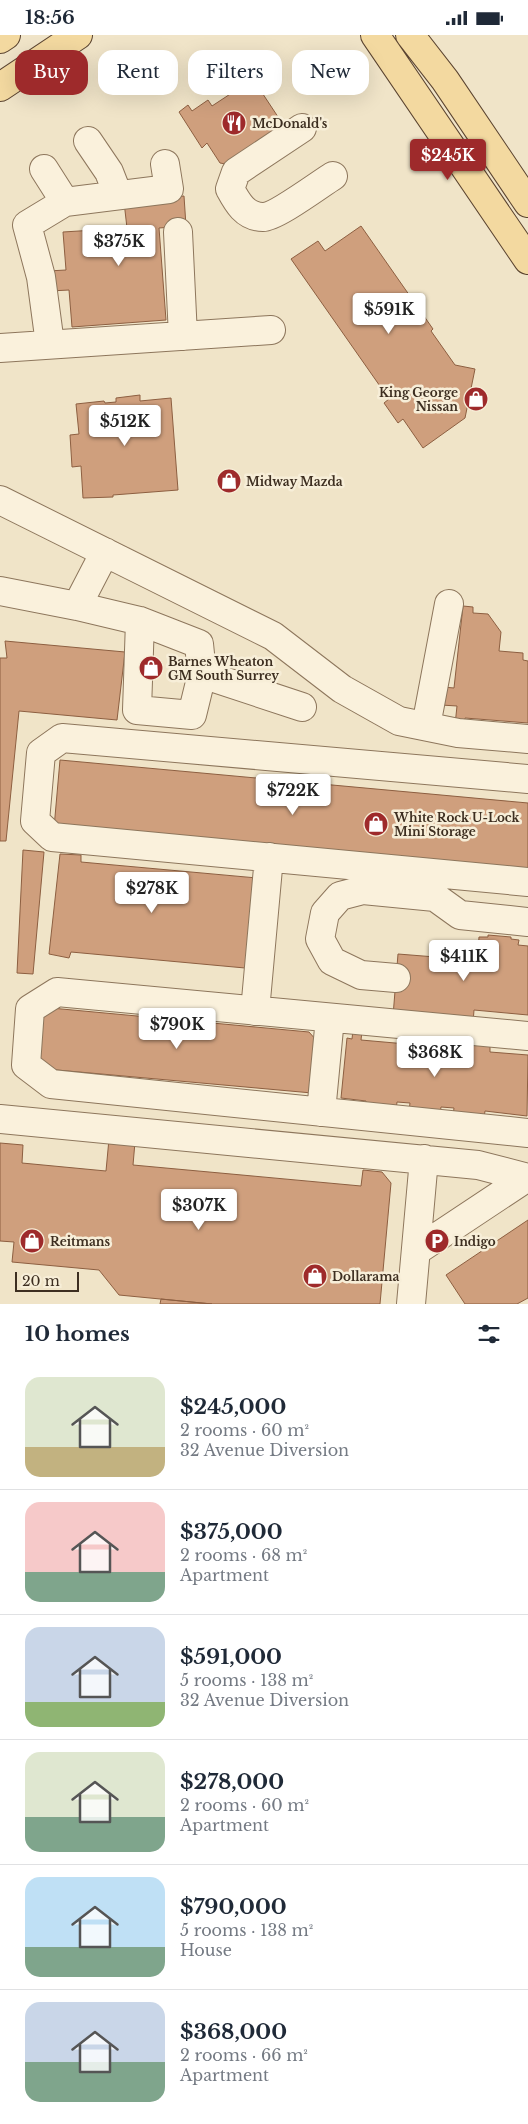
<!DOCTYPE html>
<meta charset="utf-8">
<style>
:root{--surface:#fff;--page:#f6f6f7;--text:#1f2937;--muted:#747a83;--line:#e0e1e3;--accent:#9e2a2b}
body{margin:0;font-family:"Libre Baskerville",serif;background:var(--page);color:var(--text);height:100vh;display:flex;flex-direction:column;font-size:19px;white-space:nowrap}
*{box-sizing:border-box;margin:0}
p{font-size:16px;color:var(--muted)}
.icon{flex:none;width:28px;height:28px;fill:none;stroke:currentColor;stroke-width:2;stroke-linecap:round;stroke-linejoin:round}
.map{position:relative;height:1269px;overflow:hidden}
.drawer{display:flex;flex-direction:column;background:var(--surface);flex:1}
.drawer>*{flex:none}
.banner{position:absolute;left:15px;top:15px;width:499px;height:45px;display:flex;gap:10px}
.scale{position:absolute;left:15px;bottom:12px;width:64px;box-sizing:border-box;padding-left:5px;border:2px solid #3d2e20;border-top:0;font-size:14px;line-height:18px;white-space:nowrap;color:#3d2e20;-webkit-text-stroke:4px #f7eed8;paint-order:stroke}
.price{position:absolute;translate:-50% -42px;padding:0 11px;border-radius:5px;background:#fff;color:#222;font-size:16px;line-height:32px;filter:drop-shadow(0 1px 2px #0008)}
.price::after{content:'';position:absolute;left:50%;top:30px;width:15px;height:11px;margin-left:-8px;background:inherit;clip-path:polygon(0 0,100% 0,50% 100%)}
.price.on{background:var(--accent);color:#fff}
ul{padding:0;list-style:none}
li{display:flex;align-items:center;gap:15px;height:125px;padding:0 25px}
li+li{border-top:1px solid var(--line)}
li span{display:grid;place-items:center;flex:none;width:140px;height:100px;border-radius:15px;color:#555}
li>.icon{margin-inline-start:auto}
span .icon{width:60px;height:60px;fill:#fffc;stroke-width:1}
li b{font-size:21px}
h2{display:flex;justify-content:space-between;align-items:center;height:60px;padding:0 25px;font-size:21px}
.pill{padding:0 18px;border-radius:15px;background:var(--surface);box-shadow:0 5px 20px #0002;font-size:18px;line-height:45px}
.pill.on{background:var(--accent);color:#fff}
.status{display:flex;justify-content:space-between;align-items:center;height:35px;padding:0 25px;background:var(--surface);direction:ltr}
.status svg{height:14px;fill:currentColor}
.map>svg:first-child{display:block}
</style>
<div class="status"><b>18:56</b><svg viewBox="0 0 49 12"><path d="M0 12V9h3v3zM5 12V6h3v6zM10 12V3h3v9zM15 12V0h3v12zM26 1h20v11H26zM47 4h2v5h-2z"/></svg></div>
<div class="map">
<svg width="528" height="1269" viewBox="0 0 528 1269">
<rect width="100%" height="100%" fill="#f0e4c8"/>
<path fill="#cf9f7d" stroke="#8d5f41" d="M253,44L288,97L237,131L220,128L207,108L202,113L179,77L188,70L192,76L208,65L212,71Z
M184,161L186,191L159,193L166,285L72,292L69,255L50,256L48,236L66,235L63,197L127,193L124,167Z
M361,191L433,294L431,296L455,330L475,334L465,383L423,413L403,384L398,388L384,368L389,364L291,224L318,206L325,216Z
M140,360V366L171,363L178,455L113,460V462L83,463L81,431L72,432L70,400L79,399L76,369L104,366L105,368L116,367V363Z
M463,571L473,572V578L488,579L501,597L499,616L523,618V625L528,626V688L465,683V690H455L457,671L441,670L443,652L454,653Z
M5,606L125,617L117,685L19,676L6,806H0V623H7Z
M60,725L528,768V838L54,793Z
M23,815L44,817L33,939L17,938Z
M60,819L81,820V827L257,843L245,933L71,917L69,923L49,919Z
M488,900L511,902V904L519,905L518,910L528,911V980L474,975L473,988L393,981L398,919L448,923L449,915L478,917L479,902H488Z
M51,973L309,997L317,1006L312,1058L46,1034L37,1024L41,982Z
M353,995L362,996L361,1005L463,1014L464,1009L477,1010V1007L490,1009V1017L528,1020L527,1081L485,1076L484,1083L453,1081L454,1073L441,1072L440,1079L409,1076L410,1068L397,1067L396,1075L366,1073V1066L341,1063L347,1003L352,1004Z
M109,1104L135,1107L133,1130L361,1151L363,1135L382,1137L391,1148L380,1269H212L119,1260L99,1235L12,1227L14,1207L0,1206V1108L23,1110L22,1128L106,1136Z
M528,1185V1263L517,1269H465L446,1240Z
M161,1264L212,1269H160Z"/>
<g fill="none" stroke-linecap="round" stroke-linejoin="round">
<defs>
<path id="minor" d="M302,93L236,137L230,154C237,167 245,182 263,182C276,182 320,149 333,141
M88,106L109,137L118,160
M44,134L65,167
M178,197L183,301
M50,309L41,242L27,190L65,167L169,154L165,129
M0,313L271,295
M0,465L273,601L342,654L399,686L458,698L528,704
M0,556L77,571L140,586L199,609L202,639L302,672
M77,571L105,517
M140,586L137,675L192,680L202,639
M426,691L449,569
M528,744L62,703L41,718L35,786L52,802L528,847
M396,943L361,940L332,926L320,904L325,878L340,861L363,855L435,862L460,880L528,887
M255,976L269,822
M528,1001L57,957L30,974L26,1030L51,1049L528,1098
M321,1077L330,983
M0,1084L478,1130L528,1143
M416,1216L526,1143
M411,1269L424,1124"/>
<path id="major" d="M375,0L528,225
M410,0L445,45L528,168
M0,4L6,0
M0,52L78,0"/>
</defs>
<use href="#minor" stroke="#8d765c" stroke-width="30"/>
<use href="#major" stroke="#5b4430" stroke-width="30"/>
<use href="#minor" stroke="#faf1dc" stroke-width="28"/>
<use href="#major" stroke="#f3d9a0" stroke-width="28"/>
</g>
<defs>
<symbol id="restaurant-disc" viewBox="-11 -11 22 22"><circle r="9.5" fill="#9e2a2b" stroke="#f7eed8"/><path d="M-5-6h1v4h1v-4h1v4h1v-4h1v5L-1.5 .5V6h-2V.5L-5-1ZM5-6V6H3V1.5H1.5Q1.5-4 5-6Z" fill="#fff"/></symbol>
<symbol id="shop-disc" viewBox="-11 -11 22 22"><circle r="9.5" fill="#9e2a2b" stroke="#f7eed8"/><path d="M-5-2.5h2.3a2.7 3.5 0 0 1 5.4 0H5L5.5 6h-11ZM-1.5-2.5h3a1.5 2.3 0 0 0-3 0Z" fill="#fff"/></symbol>
<symbol id="parking-disc" viewBox="-11 -11 22 22"><circle r="9.5" fill="#9e2a2b" stroke="#f7eed8"/><path d="M-3.5-5.5H1a3.5 3.5 0 0 1 0 7H-1V5.5H-3.5ZM-1-3.4V-.6H.8a1.4 1.4 0 0 0 0-2.8Z" fill="#fff"/></symbol>
</defs>
<g fill-rule="evenodd">
<use href="#restaurant-disc" x="220" y="74" width="28" height="28"/>
<use href="#shop-disc" x="462" y="350" width="28" height="28"/>
<use href="#shop-disc" x="215" y="432" width="28" height="28"/>
<use href="#shop-disc" x="137" y="619" width="28" height="28"/>
<use href="#shop-disc" x="362" y="775" width="28" height="28"/>
<use href="#shop-disc" x="18" y="1192" width="28" height="28"/>
<use href="#parking-disc" x="423" y="1192" width="28" height="28"/>
<use href="#shop-disc" x="301" y="1227" width="28" height="28"/>
</g>
<g text-anchor="middle" dominant-baseline="central" stroke-width="5" stroke-linejoin="round" paint-order="stroke">
<g font-size="12" font-weight="bold" fill="#3d2e20" stroke="#f7eed8" text-anchor="start">
<text x="252" y="88">McDonald's</text>
<text x="458" y="357" text-anchor="end">King George<tspan x="458" dy="14">Nissan</tspan></text>
<text x="246" y="446">Midway Mazda</text>
<text x="168" y="626">Barnes Wheaton<tspan x="168" dy="14">GM South Surrey</tspan></text>
<text x="394" y="782">White Rock U-Lock<tspan x="394" dy="14">Mini Storage</tspan></text>
<text x="50" y="1206">Reitmans</text>
<text x="454" y="1206">Indigo</text>
<text x="332" y="1241">Dollarama</text>
</g>
</g>
</svg>
<div class="scale">20 m</div>
<b class="price on" style="left:448px;top:146px">$245K</b>
<b class="price" style="left:119px;top:232px">$375K</b>
<b class="price" style="left:389px;top:300px">$591K</b>
<b class="price" style="left:125px;top:412px">$512K</b>
<b class="price" style="left:293px;top:781px">$722K</b>
<b class="price" style="left:152px;top:879px">$278K</b>
<b class="price" style="left:464px;top:947px">$411K</b>
<b class="price" style="left:177px;top:1015px">$790K</b>
<b class="price" style="left:435px;top:1043px">$368K</b>
<b class="price" style="left:199px;top:1196px">$307K</b>
<div class="banner">
<a class="pill on">Buy</a>
<a class="pill">Rent</a>
<a class="pill">Filters</a>
<a class="pill">New</a>
</div>
</div>
<section class="drawer">
<h2>10 homes<svg class="icon" aria-label="filters" viewBox="0 0 24 24"><path d="M4 7h16M4 17h16"/><circle cx="9" cy="7" r="2"/><circle cx="15" cy="17" r="2"/></svg></h2>
<ul>
<li><span style="background:linear-gradient(#dfe7d0 70%,#c2b280 0)"><svg class="icon" aria-label="home" viewBox="0 0 24 24"><path d="M3 11l9-7 9 7M6 9v11h12V9"/></svg></span><div><b>$245,000</b><p>2 rooms · 60 m²</p><p>32 Avenue Diversion</p></div></li>
<li><span style="background:linear-gradient(#f6c9c9 70%,#7fa58c 0)"><svg class="icon" aria-label="home" viewBox="0 0 24 24"><path d="M3 11l9-7 9 7M6 9v11h12V9"/></svg></span><div><b>$375,000</b><p>2 rooms · 68 m²</p><p>Apartment</p></div></li>
<li><span style="background:linear-gradient(#c9d6e8 75%,#8fb573 0)"><svg class="icon" aria-label="home" viewBox="0 0 24 24"><path d="M3 11l9-7 9 7M6 9v11h12V9"/></svg></span><div><b>$591,000</b><p>5 rooms · 138 m²</p><p>32 Avenue Diversion</p></div></li>
<li><span style="background:linear-gradient(#dfe7d0 65%,#7fa58c 0)"><svg class="icon" aria-label="home" viewBox="0 0 24 24"><path d="M3 11l9-7 9 7M6 9v11h12V9"/></svg></span><div><b>$278,000</b><p>2 rooms · 60 m²</p><p>Apartment</p></div></li>
<li><span style="background:linear-gradient(#bfe0f5 70%,#7fa58c 0)"><svg class="icon" aria-label="home" viewBox="0 0 24 24"><path d="M3 11l9-7 9 7M6 9v11h12V9"/></svg></span><div><b>$790,000</b><p>5 rooms · 138 m²</p><p>House</p></div></li>
<li><span style="background:linear-gradient(#c9d6e8 60%,#7fa58c 0)"><svg class="icon" aria-label="home" viewBox="0 0 24 24"><path d="M3 11l9-7 9 7M6 9v11h12V9"/></svg></span><div><b>$368,000</b><p>2 rooms · 66 m²</p><p>Apartment</p></div></li>
</ul>
</section>
